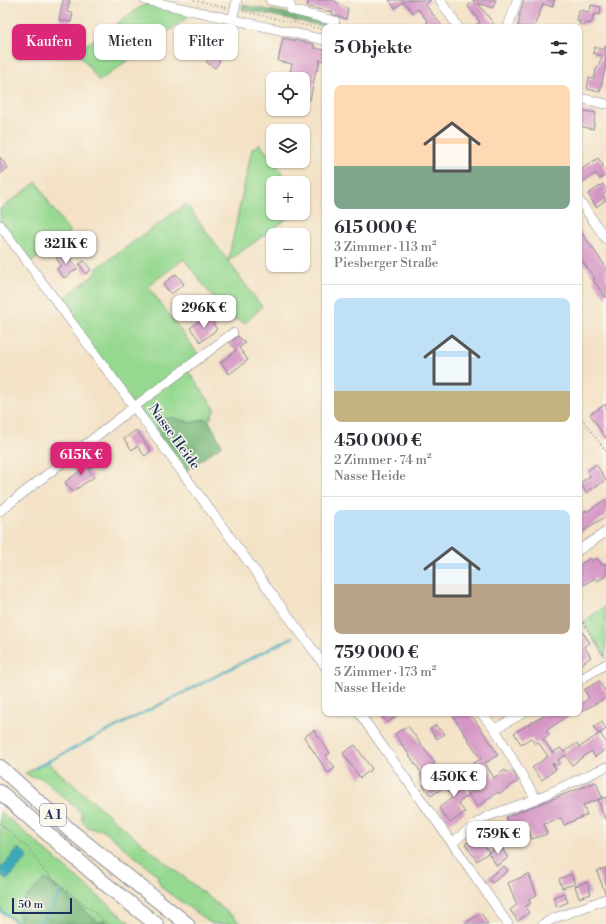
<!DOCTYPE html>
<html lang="de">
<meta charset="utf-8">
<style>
:root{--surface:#fff;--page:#f7f7f7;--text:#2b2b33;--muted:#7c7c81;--line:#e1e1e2;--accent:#db2777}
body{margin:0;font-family:"Libre Bodoni",serif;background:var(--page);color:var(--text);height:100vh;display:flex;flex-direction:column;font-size:15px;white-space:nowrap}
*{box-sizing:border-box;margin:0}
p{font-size:13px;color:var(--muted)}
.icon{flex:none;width:22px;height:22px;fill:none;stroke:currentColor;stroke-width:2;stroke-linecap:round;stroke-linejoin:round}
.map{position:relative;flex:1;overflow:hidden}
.side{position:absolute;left:322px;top:24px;width:260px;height:692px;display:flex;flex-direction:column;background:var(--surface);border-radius:8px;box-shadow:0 1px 3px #0004}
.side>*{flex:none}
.top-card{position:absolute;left:12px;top:24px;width:250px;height:36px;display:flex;gap:8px}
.fabs{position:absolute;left:266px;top:72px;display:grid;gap:8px}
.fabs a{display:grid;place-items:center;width:44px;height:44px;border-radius:8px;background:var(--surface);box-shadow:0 1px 3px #0004;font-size:20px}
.scale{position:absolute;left:12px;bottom:10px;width:60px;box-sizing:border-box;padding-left:4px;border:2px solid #1b2f5e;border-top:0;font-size:11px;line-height:14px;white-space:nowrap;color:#1b2f5e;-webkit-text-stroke:3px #fbf7ec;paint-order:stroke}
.price{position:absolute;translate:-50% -34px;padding:0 9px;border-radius:8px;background:#fff;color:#222;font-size:13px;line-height:26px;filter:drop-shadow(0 1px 2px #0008)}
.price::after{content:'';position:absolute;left:50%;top:24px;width:12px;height:9px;margin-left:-6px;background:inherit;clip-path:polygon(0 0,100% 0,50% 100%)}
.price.active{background:var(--accent);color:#fff}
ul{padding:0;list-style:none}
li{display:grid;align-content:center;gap:8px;height:212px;padding:0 12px}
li+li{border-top:1px solid var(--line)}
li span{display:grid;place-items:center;height:124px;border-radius:8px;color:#555}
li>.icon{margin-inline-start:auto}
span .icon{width:72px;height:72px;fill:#fffc;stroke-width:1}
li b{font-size:17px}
h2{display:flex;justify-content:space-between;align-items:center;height:48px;padding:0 12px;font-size:17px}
.tag{padding:0 14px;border-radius:8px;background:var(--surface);box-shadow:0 1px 3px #0004;font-size:14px;line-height:36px}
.tag.active{background:var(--accent);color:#fff}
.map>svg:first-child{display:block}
</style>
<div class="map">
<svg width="606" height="924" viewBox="0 0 606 924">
<rect width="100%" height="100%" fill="#fbf7ec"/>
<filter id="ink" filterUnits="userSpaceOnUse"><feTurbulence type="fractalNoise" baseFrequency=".025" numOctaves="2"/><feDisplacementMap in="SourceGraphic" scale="8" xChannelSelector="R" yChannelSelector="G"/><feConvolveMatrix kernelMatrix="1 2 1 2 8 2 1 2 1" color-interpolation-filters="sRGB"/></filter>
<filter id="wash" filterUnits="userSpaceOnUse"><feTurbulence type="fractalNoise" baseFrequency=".012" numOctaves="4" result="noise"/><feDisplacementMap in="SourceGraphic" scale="16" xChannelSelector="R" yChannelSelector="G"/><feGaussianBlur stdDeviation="0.9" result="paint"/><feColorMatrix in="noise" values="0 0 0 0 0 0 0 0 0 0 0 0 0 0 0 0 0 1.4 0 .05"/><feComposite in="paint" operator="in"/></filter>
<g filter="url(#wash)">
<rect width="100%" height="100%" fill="#f3e2c6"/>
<path fill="#95d88f" stroke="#588476" d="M145,4L191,15L99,81L77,51Z
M260,144L290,183H273V213H295L228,261L262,307L245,323L227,316L184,259L148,286L200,357L186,368L215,409L209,421L205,419L154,433L58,303L96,273L97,268L186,204L228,261L252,149Z
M37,182L50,205L70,232L29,264L0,225V209Z
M606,606V658L583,622Z
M47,762L133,836L242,924H212L162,888L158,880L157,875L102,829C87,830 82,826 81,812L40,777H31L25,773Z
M0,811L112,908L131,924H110L104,920L99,924L81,907L49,881L20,916V924L10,918L0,910Z"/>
<path fill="#78b87a" stroke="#4a746c" d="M243,5L356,27H327L242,9Z
M166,418H174L193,423L205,419L209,421L222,445L183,473L154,433L157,425Z
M45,879L81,907L99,923L104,920L109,924H20V916L18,914C20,900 35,888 45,879Z"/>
<path fill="#3ba9ba" stroke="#2b6c8c" d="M19,848L28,857L7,880L0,874V869Z"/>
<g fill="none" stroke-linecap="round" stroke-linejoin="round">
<path stroke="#3ba9ba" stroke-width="2.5" d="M35,768L293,637
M0,910L19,924
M36,924L42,922L61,892"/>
</g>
<g id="blocks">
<path fill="#d596c5" d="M63,0H70L67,12L73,13L71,22L59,20Z
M309,0H333L348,9L346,19L332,14L333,12L307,7Z
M389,0H431L425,4L443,27H421L428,22L418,9L413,13L404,2L395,8Z
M473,0H496L493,8L478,3L496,27H473L480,22L468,6L474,1Z
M524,0H555L552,7L543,4L534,27H518L520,16H519Z
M591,5L601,7L600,15L594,14L591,24L586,23L585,25L579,24L580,21H577L579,10L590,12Z
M209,24L237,31L232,50L224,48L225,44L206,39Z
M283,38L314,44V48L325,50V61L320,60L318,70H316L310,100L303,98V79L289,76L292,64L278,61Z
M605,46L606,47V64L600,92L587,89L589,78L594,79L596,69H597L602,56L593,53L595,47L604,50Z
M211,55L220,61L215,68L206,62Z
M579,110L596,113L593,129L579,126Z
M0,157L8,168L0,174Z
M598,158L603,165L602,166L606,171V175L600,179L596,173L579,185V171Z
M603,184L606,189V193L603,195L606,200L596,207L588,194Z
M579,229L606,267V298L593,280L595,279L579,256Z
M65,252L77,269L64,278L57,269L61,266L56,258Z
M84,261L91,270L86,274L79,264Z
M176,274L184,284L171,294L163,284Z
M212,304L218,313L211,319L204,310Z
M207,316L217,329L201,342L190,328Z
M238,336L245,343L239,348L248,360L229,374L221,362L236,350L230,343Z
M606,404V439L590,414Z
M136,430L151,451L145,456L137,446L132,450L124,439Z
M88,456L94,465L88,469L94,477L72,492L65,482L84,468L80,462Z
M596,464L606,480L586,493L580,483L590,476L587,471Z
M606,499V516L579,534V515L586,510L587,512Z
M591,558L592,561L597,558L602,565L606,563V576L597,581L595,578L579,588V565Z
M579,627L590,643L584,646L591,657L579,666V648L581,646L579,642Z
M599,681L604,690L606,688V698L582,711L579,705L589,698L584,690Z
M379,713H401L387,723Z
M451,713H470L488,739L498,755L485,763L494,778L505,770L507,773L512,770L518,781L499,794L498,792L477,807L468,794L483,783L472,764L481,759Z
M548,713H572L546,731L549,735L543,739L553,753L560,748L564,752L577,743L580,747L600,733L606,742V749L595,757L591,751L572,765L565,755L558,760L560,763L555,766L553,763L552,764L556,769L542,780L532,768L548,756L538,742L535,744L531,738L521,744L514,733Z
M602,722L606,729L599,734L594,727Z
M436,725L439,730L441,729L445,734L437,739L430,729Z
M408,726L435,764L430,768L444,787L431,796L423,785L426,783L420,775L422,774L395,734Z
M314,730L330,753L326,756L335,768L328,773L304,737Z
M355,745L372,769L360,778L343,753Z
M458,772L463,779L460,782L469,795L458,803L465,812L450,823L439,808L453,797L443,784Z
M596,782L602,798L583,805L587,815L564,825L561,818L544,824L547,834L532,839L527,824L511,830L506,817Z
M606,797V819H605L598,800Z
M477,835L489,852L477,861L465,844Z
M500,845L508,858L497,866L488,853Z
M504,866L508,871L492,883L488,878Z
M606,868V892L605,893L597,871Z
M529,874L537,895L528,899L531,903L525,907L529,913L518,921L510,910L517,905L508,883Z
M571,874L575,884L562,888L559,879Z
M587,882L591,894L579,898L575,886Z
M564,893L568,902L557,907L553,897Z
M481,913L488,924H464Z"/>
</g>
</g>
<g filter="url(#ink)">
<use href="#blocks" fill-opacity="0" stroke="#878892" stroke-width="1"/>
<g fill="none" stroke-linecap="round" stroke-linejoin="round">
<defs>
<path id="minor" d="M145,0L325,40
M270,0L290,4L291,10L335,21
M440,0L458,27
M232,20L237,0
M508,27L517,0
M579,98L606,104
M579,200L606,239
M0,225L325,666
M0,511L134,407L233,333
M579,550L606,532
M579,680L606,664
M359,713L452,843L508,924
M481,713L495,729L536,799
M495,729L523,713
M452,843L474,825L488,816L536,799L606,767
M543,924L555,918L606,899"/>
<path id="highway" d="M0,767L72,832L187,924
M0,792L103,882L156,924"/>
</defs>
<use href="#minor" stroke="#878892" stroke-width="10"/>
<use href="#highway" stroke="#878892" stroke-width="16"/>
<path stroke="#878892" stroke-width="1.5" stroke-dasharray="1 3" stroke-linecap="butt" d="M194,0L227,8
M243,11L325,30
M579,415L606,451
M579,616L605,657
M0,823L30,850L42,869L52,878L104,920
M99,924L104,920L109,924"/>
<use href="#minor" stroke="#fff" stroke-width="9"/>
<use href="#highway" stroke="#fff" stroke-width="14"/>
</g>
</g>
<g text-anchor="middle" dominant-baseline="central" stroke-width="3" stroke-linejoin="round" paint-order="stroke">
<rect fill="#fbf7ec" stroke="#5e6b89" stroke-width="1" x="40" y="804" width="26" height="22" rx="3"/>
<g font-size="13" font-weight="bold" fill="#1b2f5e">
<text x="53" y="815">A 1</text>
</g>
<g font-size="14" fill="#1b2f5e" stroke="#fbf7ec">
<text transform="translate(174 437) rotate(54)">Nasse Heide</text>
</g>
</g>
</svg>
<div class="fabs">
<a><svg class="icon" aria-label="locate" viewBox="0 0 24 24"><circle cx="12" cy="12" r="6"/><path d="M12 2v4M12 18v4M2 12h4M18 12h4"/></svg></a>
<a><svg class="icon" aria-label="layers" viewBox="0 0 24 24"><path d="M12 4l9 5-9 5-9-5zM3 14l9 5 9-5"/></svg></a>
<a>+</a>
<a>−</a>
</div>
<div class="scale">50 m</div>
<b class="price" style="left:66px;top:265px">321K €</b>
<b class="price" style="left:204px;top:329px">296K €</b>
<b class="price active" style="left:81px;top:476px">615K €</b>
<b class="price" style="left:454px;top:798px">450K €</b>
<b class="price" style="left:498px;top:855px">759K €</b>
<div class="top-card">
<a class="tag active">Kaufen</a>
<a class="tag">Mieten</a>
<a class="tag">Filter</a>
</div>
<section class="side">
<h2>5 Objekte<svg class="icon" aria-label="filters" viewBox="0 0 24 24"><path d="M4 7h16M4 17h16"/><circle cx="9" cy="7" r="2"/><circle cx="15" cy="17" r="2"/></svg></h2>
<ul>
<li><span style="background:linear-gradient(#ffd9b3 65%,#7fa58c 0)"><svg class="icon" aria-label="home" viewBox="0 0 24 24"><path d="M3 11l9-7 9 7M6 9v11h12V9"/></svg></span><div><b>615 000 €</b><p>3 Zimmer · 113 m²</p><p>Piesberger Straße</p></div></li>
<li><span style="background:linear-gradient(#bfe0f5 75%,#c2b280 0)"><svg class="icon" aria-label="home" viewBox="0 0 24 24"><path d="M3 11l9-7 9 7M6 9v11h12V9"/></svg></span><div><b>450 000 €</b><p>2 Zimmer · 74 m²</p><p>Nasse Heide</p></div></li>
<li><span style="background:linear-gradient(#bfe0f5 60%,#b9a48a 0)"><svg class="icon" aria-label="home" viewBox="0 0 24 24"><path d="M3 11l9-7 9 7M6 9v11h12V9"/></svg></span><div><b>759 000 €</b><p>5 Zimmer · 173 m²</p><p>Nasse Heide</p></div></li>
</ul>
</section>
</div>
